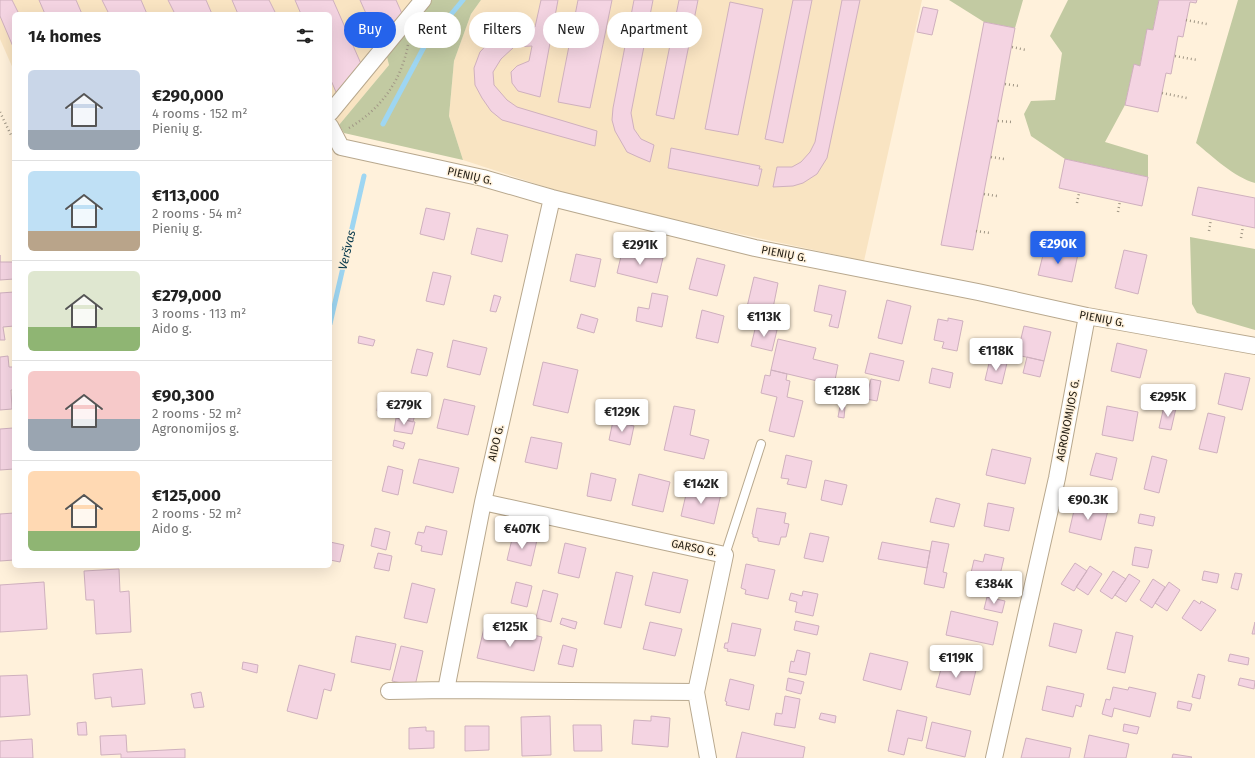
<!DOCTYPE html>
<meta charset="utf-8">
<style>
:root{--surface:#fff;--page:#f2f2f2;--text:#222;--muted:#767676;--line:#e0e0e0;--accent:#2563eb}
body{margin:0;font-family:"Fira Sans",sans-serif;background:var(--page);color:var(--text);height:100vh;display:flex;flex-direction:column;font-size:15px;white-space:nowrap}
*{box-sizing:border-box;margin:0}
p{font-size:13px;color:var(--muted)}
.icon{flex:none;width:22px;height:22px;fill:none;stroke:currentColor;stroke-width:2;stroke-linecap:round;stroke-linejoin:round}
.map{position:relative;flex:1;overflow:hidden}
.panel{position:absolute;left:12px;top:12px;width:320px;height:556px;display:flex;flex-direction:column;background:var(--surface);border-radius:6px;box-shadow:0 4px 16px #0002}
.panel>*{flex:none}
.hud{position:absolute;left:344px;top:12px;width:380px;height:36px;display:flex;gap:8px}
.price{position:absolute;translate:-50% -34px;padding:0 9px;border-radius:4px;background:#fff;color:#222;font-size:13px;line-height:26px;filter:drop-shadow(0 1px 2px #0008)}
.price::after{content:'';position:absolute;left:50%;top:24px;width:12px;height:9px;margin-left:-6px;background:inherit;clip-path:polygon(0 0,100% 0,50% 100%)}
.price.on{background:var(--accent);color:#fff}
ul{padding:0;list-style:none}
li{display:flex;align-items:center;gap:12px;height:100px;padding:0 16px}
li+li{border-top:1px solid var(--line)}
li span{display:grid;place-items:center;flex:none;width:112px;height:80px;border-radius:6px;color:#555}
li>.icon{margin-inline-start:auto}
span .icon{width:48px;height:48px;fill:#fffc;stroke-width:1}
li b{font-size:17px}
h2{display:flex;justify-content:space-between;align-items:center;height:48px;padding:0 16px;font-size:17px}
.chip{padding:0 14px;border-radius:18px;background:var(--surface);box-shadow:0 4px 16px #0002;font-size:14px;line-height:36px}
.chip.on{background:var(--accent);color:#fff}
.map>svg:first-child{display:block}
</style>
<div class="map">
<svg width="1255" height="758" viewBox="0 0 1255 758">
<rect width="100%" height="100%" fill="#fff1db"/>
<path fill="#f9e4c2" d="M0,0H432L386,53L389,65L339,125L330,126V14H14V71L0,39Z
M481,0H922L864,261L589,201L463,160L449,116L454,61L471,14Z"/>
<path fill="#c2caa2" d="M432,0H481L471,14L454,61L449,116L463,160L344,133L339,125L389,65L386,53Z
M949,0H1023L1015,28L984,22Z
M1068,0H1159L1153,30H1147L1140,66L1134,65L1125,105L1105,142L1148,155V177L1065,159L1031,136L1024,114L1031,101L1055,100L1062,53L1050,36Z
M1238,0H1255V183C1234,177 1213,157 1196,143Z
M1190,237L1255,249V330L1197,313L1192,304Z"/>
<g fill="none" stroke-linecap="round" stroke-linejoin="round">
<path stroke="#9ed6f2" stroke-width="5" d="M383,124L424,47L463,0
M330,324L364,176"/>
</g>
<path fill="#f4d4e2" stroke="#cfb0be" d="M0,0H12L19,14H14V49L0,16Z
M39,0H76L82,14H45Z
M102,0H141L147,14H109Z
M168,0H206L212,14H175Z
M232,0H269L276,14H238Z
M295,0H333L362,66L344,88L336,92L330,78V14H301Z
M360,0H396L403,16L380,45Z
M541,0H558L540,97L518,91L512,83L511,72L517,66L529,61L532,46L514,47L501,59L493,72L494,85L507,100L517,107L597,131L595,146L502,120L491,111L482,98L475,85L474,68L480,52L494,37L509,30L524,27H535Z
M578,0H612L590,108L558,102Z
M634,0H653L631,113L634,129L641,139L654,145L650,162L638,157L627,152L615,131L612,120L613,108Z
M679,0H698L674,119L656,115Z
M793,0H812L783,143L765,139Z
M842,0H860L827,158L817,174L803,183L793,186L773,187L777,167H792L801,162L810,152L815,142Z
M1159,0H1197L1196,3L1190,2L1183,37L1178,36L1171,74L1166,73L1158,112L1125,105L1134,64L1140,66L1147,29L1153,30Z
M730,2L763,9L738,135L705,129Z
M923,7L938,10L932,35L917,32Z
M984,22L1015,28L973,250L941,245Z
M671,148L760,166L759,169H762L758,186L668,168Z
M1065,159L1148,177L1142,206L1059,188Z
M1198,187L1255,198V228L1192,215Z
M426,208L450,213L444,240L420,234Z
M477,228L508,235L502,262L471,254Z
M1045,247L1078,254L1072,282L1038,275Z
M623,248L663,258L657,283L617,273Z
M1124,250L1147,255L1138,294L1115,288Z
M576,254L601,259L595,287L570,281Z
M0,255V262H14V279L0,280Z
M697,258L725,265L717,296L689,289Z
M433,272L451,276L444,305L426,301Z
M754,277L778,283L772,313L747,307Z
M819,285L846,291L838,328L829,326L832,315L814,311Z
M14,292V326L3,327L5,340H0V293Z
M652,293L668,296L662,327L636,321L638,307L649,309Z
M494,295L501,297L496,312L490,311Z
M887,300L911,306L902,344L878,338Z
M702,310L724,316L718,343L696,338Z
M581,314L598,319L594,333L577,328Z
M948,318L963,321L957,351L942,348L944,342L934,340L938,319L948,321Z
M756,325L777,330L772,351L751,346Z
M1024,326L1051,332L1044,361L1017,355Z
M359,336L375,340L373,346L358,343Z
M778,339L816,348L813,359L838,365L834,385L771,370Z
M453,340L487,348L480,375L447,367Z
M1117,343L1147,350L1140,378L1111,371Z
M417,349L433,353L427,376L411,373Z
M870,353L904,361L899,381L865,373Z
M8,356L9,367H14V390H11L12,409L0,410V357Z
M1027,357L1044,361L1040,377L1023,373Z
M990,359L1007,363L1002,384L985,380Z
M543,362L578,370L568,413L533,405Z
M932,368L953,373L950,388L929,383Z
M771,370L787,374L786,380L790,381L787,397L803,401L794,437L769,431L777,397L761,393L765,375L770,376Z
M1225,373L1250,378L1242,410L1218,404Z
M871,379L881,381L877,401L866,399Z
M444,399L475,406L468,435L437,428Z
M378,403L394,407L392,415L377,411Z
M405,404L417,406L413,422L401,419Z
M674,406L695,410L690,435L709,440L704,459L664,450Z
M840,406L845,407L844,418L838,417Z
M1107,406L1138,412L1133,441L1102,435Z
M1164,406L1176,408L1171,430L1159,428Z
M1208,413L1225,417L1217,453L1199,449Z
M396,418L415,422L412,434L394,431Z
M613,421L634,426L630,445L609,440Z
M13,428L14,469L0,470V429Z
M531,437L562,443L557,469L525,462Z
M394,440L405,443L403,449L393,446Z
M992,449L1031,458L1025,484L986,475Z
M1096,453L1117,458L1112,480L1090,475Z
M786,455L812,461L806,488L787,484L789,479L781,478Z
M1152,456L1167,460L1159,493L1144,489Z
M419,459L459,468L453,493L413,483Z
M388,466L403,470L398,495L382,491Z
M591,473L616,479L611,501L587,496Z
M639,474L670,482L663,512L632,505Z
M825,480L847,485L842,505L821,500Z
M688,486L721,494L714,524L681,516Z
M936,498L960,504L954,527L930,522Z
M1076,502L1108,510L1101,540L1069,532Z
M988,503L1014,508L1009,531L984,526Z
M757,508L786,513L784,523L789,524L786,537H781L779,545L758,541V538L753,537V534H752Z
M14,513V560L0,561V514Z
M1140,514L1155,517L1153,526L1138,523Z
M426,526L447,531L442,555L421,551L422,546L415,544L418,532L424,533Z
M375,528L390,532L386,550L371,546Z
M810,533L829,537L823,562L804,558Z
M513,535L537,540L531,566L507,560Z
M932,541L949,544L943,572L947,573L944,588L924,584Z
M330,542L344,545L340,562L330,560Z
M882,542L930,551L927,568L878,559Z
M565,543L586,548L579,578L558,573Z
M1135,547L1152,550L1148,568L1132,565Z
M378,553L392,556L389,571L374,568Z
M985,554L1004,558L998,583L970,577L974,560L983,562Z
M1075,563L1087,571L1074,591L1061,584Z
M746,564L775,570L768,599L745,594L746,590L741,588Z
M1090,566L1102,574L1088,595L1076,587Z
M119,569L120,592L129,591L131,632L96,634L94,600H86L84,571Z
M1113,571L1126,579L1112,599L1100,591Z
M1204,571L1219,574L1217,583L1202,580Z
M616,572L633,576L621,628L604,624Z
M653,572L688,580L680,613L645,605Z
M1235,573L1242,574L1238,590L1231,588Z
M1129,574L1140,581L1126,602L1115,595Z
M1153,579L1165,587L1152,608L1140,600Z
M44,582L47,629L0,632V585Z
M516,582L532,586L527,607L511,603Z
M1169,582L1180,590L1167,611L1155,603Z
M412,583L435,589L427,623L404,618Z
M543,590L558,594L551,622L536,618Z
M803,591L818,594L813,616L795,612L797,602L789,600L791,593L802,596Z
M987,597L1005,601L1002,613L984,609Z
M1194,600L1200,604L1201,601L1216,610L1201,631L1182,618Z
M951,611L998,622L993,645L946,635Z
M562,618L577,622L575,629L560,624Z
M796,621L819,626L817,635L794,630Z
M650,622L682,629L675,656L643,649Z
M1255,622V634H1252Z
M732,623L761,629L755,656L727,651L728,649L724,648L725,643H728Z
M1054,623L1082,630L1076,653L1049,646Z
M485,624L542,637L534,671L477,658Z
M1116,632L1133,636L1125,673L1107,669Z
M356,636L396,644L390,670L351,662Z
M563,645L577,649L573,667L558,664Z
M401,646L423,651L415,686L392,681Z
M797,650L810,653L806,675L789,672L791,661L794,662Z
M870,653L908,662L901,690L863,680Z
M1230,654L1249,658L1248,665L1228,661Z
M243,662L258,665L257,673L242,669Z
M943,662L976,670L970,695L936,687Z
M299,665L335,674L331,691L324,689L317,719L287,711Z
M142,669L145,704L112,707L111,697L95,699L93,674Z
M1198,674L1205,676L1200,699L1192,697Z
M27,675L30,715L0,717V676Z
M788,678L804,682L801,694L786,690Z
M1240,678L1255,681L1254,689L1238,685Z
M730,679L754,685L749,710L726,705L727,702L725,701Z
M1047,686L1084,694L1081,707L1076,705L1073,717L1042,710Z
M1113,687L1128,690L1129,687L1156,693L1150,717L1114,708L1112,717L1102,714L1106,699L1110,700Z
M201,692L204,707L194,708L191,694Z
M785,696L800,699L795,728L774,725L776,713L782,714Z
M1178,701L1192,704L1190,711L1177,708Z
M897,710L927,717L922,741L908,738L904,755L888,751Z
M821,713L836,716L835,723L819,719Z
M550,716L551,755L522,756L521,717Z
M651,716L670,718L668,747L632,744L634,720L651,721Z
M86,722L87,735H78L77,723Z
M932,722L971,731L965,757L926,748Z
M1124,724L1139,727L1137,734L1123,731Z
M573,725H601L602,751H574Z
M465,726H489V750L465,751Z
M426,727V731H434V748L409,749V728Z
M742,732L805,747L803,758H736Z
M126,735L127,752L185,749V758H121V754L101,755L100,736Z
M1089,735L1129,744L1126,758H1084Z
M1026,738L1071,748L1069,758H1021Z
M32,739L33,758H0V741Z
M1173,754L1192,757L1191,758H1172Z"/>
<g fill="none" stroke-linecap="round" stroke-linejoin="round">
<defs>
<path id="lane" d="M725,555L761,444"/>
<path id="street" d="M330,113L423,0
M330,126L341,147L483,178L552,198L612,213L755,248L978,292L1087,316L1255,346
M483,502L725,555L696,692L708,758
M446,690L483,502L552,198
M389,691L446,690L696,692
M994,758L1057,478L1087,316"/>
</defs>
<use href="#lane" stroke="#b8a88e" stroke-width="10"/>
<use href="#street" stroke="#b8a88e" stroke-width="18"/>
<path stroke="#a09685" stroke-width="2.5" stroke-dasharray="1 3" stroke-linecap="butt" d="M1186,20L1207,24
M1012,47L1026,50
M1175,56L1197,60
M1005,84L1019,86
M1162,93L1187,98
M0,112L11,135L14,136
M998,121L1012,122
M349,128C381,109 401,81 408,45
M991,157L1004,159
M984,194L997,196
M1077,203L1079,193
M1118,212L1120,201
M976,231L990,233
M1209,231L1211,219
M1241,238L1243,226"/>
<use href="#lane" stroke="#fff" stroke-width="8"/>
<use href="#street" stroke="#fff" stroke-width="16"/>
</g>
<g text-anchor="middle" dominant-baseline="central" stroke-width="3" stroke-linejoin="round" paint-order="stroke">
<g font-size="11" fill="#272117" stroke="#fff1db">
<text transform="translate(470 176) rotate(13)">PIENIŲ G.</text>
<text transform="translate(784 254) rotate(11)">PIENIŲ G.</text>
<text transform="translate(1102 319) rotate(11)">PIENIŲ G.</text>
<text transform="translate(1068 420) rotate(-79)">AGRONOMIJOS G.</text>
<text transform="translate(496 443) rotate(-77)">AIDO G.</text>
<text transform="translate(694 548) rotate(12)">GARSO G.</text>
</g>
<g font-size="12" font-style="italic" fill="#093a4d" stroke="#fff1db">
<text transform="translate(347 250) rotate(-77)">Veršvas</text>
</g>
</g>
</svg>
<b class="price on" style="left:1058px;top:265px">€290K</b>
<b class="price" style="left:640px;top:266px">€291K</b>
<b class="price" style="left:764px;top:338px">€113K</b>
<b class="price" style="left:996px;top:372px">€118K</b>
<b class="price" style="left:842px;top:412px">€128K</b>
<b class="price" style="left:1168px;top:418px">€295K</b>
<b class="price" style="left:404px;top:426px">€279K</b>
<b class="price" style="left:622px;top:433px">€129K</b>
<b class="price" style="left:701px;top:505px">€142K</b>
<b class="price" style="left:1088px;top:521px">€90.3K</b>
<b class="price" style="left:522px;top:550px">€407K</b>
<b class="price" style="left:994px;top:605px">€384K</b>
<b class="price" style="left:510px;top:648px">€125K</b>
<b class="price" style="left:956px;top:679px">€119K</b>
<div class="hud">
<a class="chip on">Buy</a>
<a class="chip">Rent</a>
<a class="chip">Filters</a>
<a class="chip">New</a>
<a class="chip">Apartment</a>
</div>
<section class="panel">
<h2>14 homes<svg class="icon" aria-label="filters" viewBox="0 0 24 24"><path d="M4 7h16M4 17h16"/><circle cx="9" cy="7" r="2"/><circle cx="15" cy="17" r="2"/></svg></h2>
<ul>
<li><span style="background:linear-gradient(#c9d6e8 75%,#9aa5b1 0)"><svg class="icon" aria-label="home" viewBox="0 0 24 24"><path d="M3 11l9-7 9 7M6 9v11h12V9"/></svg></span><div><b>€290,000</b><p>4 rooms · 152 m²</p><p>Pienių g.</p></div></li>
<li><span style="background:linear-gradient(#bfe0f5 75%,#b9a48a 0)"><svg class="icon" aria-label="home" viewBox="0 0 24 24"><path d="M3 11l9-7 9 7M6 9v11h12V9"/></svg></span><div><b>€113,000</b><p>2 rooms · 54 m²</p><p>Pienių g.</p></div></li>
<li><span style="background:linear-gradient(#dfe7d0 70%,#8fb573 0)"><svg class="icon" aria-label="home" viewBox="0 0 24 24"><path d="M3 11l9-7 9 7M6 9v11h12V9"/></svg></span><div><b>€279,000</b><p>3 rooms · 113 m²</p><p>Aido g.</p></div></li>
<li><span style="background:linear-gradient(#f6c9c9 60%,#9aa5b1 0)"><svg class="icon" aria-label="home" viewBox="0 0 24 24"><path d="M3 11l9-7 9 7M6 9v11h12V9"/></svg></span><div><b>€90,300</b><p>2 rooms · 52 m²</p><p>Agronomijos g.</p></div></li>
<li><span style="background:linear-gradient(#ffd9b3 75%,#8fb573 0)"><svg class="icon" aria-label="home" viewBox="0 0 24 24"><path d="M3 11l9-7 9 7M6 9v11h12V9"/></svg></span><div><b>€125,000</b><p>2 rooms · 52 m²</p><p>Aido g.</p></div></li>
</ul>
</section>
</div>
